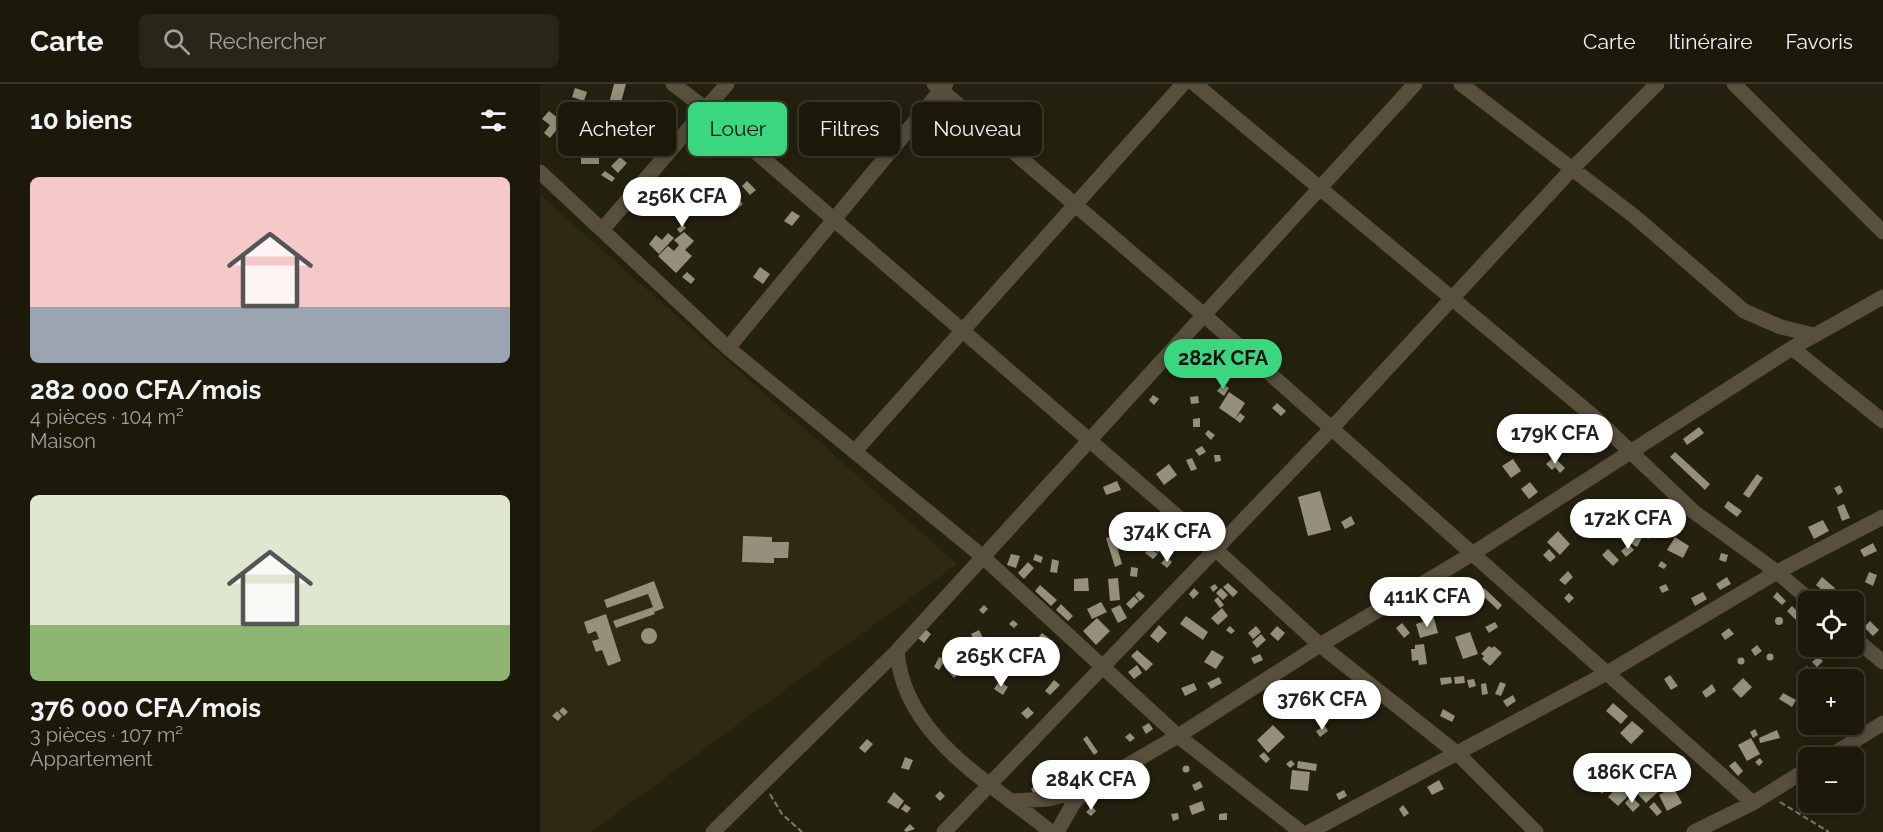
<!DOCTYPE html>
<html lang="fr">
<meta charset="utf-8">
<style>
:root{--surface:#1c190b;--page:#292619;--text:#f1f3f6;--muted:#a0a09d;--line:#3a382c;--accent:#3ad77f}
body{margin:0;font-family:Raleway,sans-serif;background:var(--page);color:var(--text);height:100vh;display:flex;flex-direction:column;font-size:22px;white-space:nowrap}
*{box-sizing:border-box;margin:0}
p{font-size:20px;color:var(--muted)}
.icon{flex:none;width:33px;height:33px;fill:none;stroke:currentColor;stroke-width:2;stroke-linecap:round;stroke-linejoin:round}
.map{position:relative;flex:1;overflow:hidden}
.details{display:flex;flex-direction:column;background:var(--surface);width:540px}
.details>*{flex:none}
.guide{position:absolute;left:18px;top:18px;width:570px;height:54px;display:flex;gap:12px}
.tools{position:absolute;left:1258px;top:507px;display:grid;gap:12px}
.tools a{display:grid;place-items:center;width:66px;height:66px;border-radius:9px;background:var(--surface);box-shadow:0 3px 15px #0003,0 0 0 2px var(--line);font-size:30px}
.price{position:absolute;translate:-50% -51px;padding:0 14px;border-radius:21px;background:#fff;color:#222;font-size:20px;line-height:39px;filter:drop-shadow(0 2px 3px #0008)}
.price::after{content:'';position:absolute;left:50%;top:36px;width:18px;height:14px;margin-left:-9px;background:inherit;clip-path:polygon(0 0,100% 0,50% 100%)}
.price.on{background:var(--accent);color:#111}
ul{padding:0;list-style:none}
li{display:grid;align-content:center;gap:12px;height:318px;padding:0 30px}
li span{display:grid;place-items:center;height:186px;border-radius:9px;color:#555}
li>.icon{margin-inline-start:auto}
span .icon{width:108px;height:108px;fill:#fffc;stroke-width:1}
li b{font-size:26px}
h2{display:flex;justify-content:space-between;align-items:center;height:72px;padding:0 30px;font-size:26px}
.pill{padding:0 21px;border-radius:9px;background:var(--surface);box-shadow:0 3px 15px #0003,0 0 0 2px var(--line);font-size:21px;line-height:54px}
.pill.on{background:var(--accent);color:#111}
header{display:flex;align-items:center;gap:36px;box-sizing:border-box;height:84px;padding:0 30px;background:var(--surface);border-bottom:2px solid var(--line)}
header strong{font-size:28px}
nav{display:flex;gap:33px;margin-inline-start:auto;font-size:21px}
.search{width:420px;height:54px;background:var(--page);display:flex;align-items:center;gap:15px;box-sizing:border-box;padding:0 21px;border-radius:9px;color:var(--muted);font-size:22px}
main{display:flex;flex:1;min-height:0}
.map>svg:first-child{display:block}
</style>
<header>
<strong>Carte</strong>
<div class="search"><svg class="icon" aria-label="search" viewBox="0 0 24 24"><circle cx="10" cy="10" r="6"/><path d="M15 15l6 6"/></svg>Rechercher</div>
<nav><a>Carte</a><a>Itinéraire</a><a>Favoris</a></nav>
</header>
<main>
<section class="details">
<h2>10 biens<svg class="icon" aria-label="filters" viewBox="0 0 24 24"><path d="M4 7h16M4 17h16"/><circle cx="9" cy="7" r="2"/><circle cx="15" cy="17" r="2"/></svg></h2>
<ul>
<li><span style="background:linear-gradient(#f6c9c9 70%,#9aa5b1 0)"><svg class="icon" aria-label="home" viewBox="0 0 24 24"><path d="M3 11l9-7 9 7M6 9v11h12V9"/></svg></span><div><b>282 000 CFA/mois</b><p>4 pièces · 104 m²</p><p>Maison</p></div></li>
<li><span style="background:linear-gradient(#dfe7d0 70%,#8fb573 0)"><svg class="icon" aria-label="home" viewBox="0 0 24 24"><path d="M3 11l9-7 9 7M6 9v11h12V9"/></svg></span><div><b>376 000 CFA/mois</b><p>3 pièces · 107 m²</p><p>Appartement</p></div></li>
</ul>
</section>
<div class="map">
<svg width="1343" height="748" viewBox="0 0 1343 748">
<rect width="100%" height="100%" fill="#25210f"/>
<path fill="#2e2a11" d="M0,111L417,480L51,748H0Z"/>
<path fill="#94907b" d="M74,0H86L80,22L69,19Z
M35,4L47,8L44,17L32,13Z
M9,27L23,38L10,54L4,49L10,41L2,35Z
M113,34L127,47L114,59L101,46Z
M82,40L89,44L81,56L75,52Z
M91,53L97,56L92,65L87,62Z
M179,55L187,64L182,69L174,60Z
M41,73H59V80H41Z
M80,73L87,79L78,89L71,82Z
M65,87L75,94L72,98L61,91Z
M207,97L216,106L210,111L202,102Z
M193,109L203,120L196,126L186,116Z
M252,127L260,132L252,142L244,137Z
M143,140L146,144L140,149L137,145Z
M144,148L154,157L145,166L152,172L136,189L118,172L128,162L134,167L139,161L134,156Z
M128,149L134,154L119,170L109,160L116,151L122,156Z
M220,183L230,190L223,200L213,193Z
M147,188L155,195L151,200L142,193Z
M651,270L661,280L656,285L646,276Z
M676,273L682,278L675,287L669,282Z
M683,300L689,304L684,312L677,307Z
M689,308L705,319L695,335L679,324Z
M613,311L619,315L614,321L609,316Z
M658,312L659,319L651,320L650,313Z
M737,319L746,327L741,332L732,324Z
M700,329L705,333L700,339L695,335Z
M660,334V343H653V335Z
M1159,343L1164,349L1147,361L1143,355Z
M1011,344L1026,357L1014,370L999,358Z
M668,346L675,351L671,356L665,350Z
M662,362L666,368L659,372L655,366Z
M1135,368L1170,400L1165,406L1130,373Z
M674,371H680L681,377L675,378Z
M1014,373L1025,384L1020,389L1015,383L1012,386L1006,380Z
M652,374L657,385L651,387L646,376Z
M973,375L981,387L971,394L962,382Z
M629,380L637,391L624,401L616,390Z
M1217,390L1223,394L1209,414L1203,410Z
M577,397L581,406L566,411L563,403Z
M990,398L998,408L989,415L981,405Z
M1300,401L1303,408L1298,411L1294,404Z
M780,407L791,446L768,452L758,413Z
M1188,417L1202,427L1197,433L1184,423Z
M1304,420L1310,434L1302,437L1297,423Z
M1105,423L1116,429L1109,441L1103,437L1106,431L1101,429Z
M811,432L815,440L805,445L801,438Z
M618,436L624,441L619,446L613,441Z
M1283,436L1289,447L1274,455L1268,443Z
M1043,443L1049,448L1044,454L1038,448Z
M1018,447L1030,460L1020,471L1007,458Z
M1108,447L1112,449L1109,455L1104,453Z
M1097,448L1103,452L1097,463L1090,459Z
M203,452L232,453V458H249L248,474H234V479L202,478Z
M574,452L582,480L575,483L566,454Z
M593,452L599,456L594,462L588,457Z
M635,452L644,460L639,465L630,458Z
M619,453L626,459L618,469L611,462Z
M1135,453L1149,462L1143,474L1127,466Z
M1333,459L1337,467L1324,473L1320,466Z
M1089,460L1094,466L1086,473L1081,467Z
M609,464L618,470L613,475L605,469Z
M1009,465L1016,473L1010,478L1003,471Z
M1068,465L1079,476L1073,482L1062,471Z
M1181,469L1188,471L1186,478L1179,476Z
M471,470L480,472L476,484L467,481Z
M495,470L503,473L501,479L493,476Z
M627,473L632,478L627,484L621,479Z
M512,475L519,477L517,489L510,488Z
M1121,477L1127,481L1124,485L1118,482Z
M488,478L494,484L484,495L478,489Z
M591,483L598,484L597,493L590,492Z
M1028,487L1033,493L1025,501L1019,496Z
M1329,488L1337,491L1333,502L1325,498Z
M1187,493L1191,500L1180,506L1176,500Z
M1282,493L1295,504L1289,512L1276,501Z
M548,494L549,507H534V495Z
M578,494L580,516L570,517L568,495Z
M114,497L124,524L114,528L115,530L76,544L73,537L113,523L108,510L67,524L64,516Z
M688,499L698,508L693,513L683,503Z
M675,500L678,504L673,508L670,503Z
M1126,500L1129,506L1122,509L1119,503Z
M500,501L517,516L511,522L495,507Z
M654,504L659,509L653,515L649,510Z
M681,504L688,511L683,516L676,509Z
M944,504L962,521L958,526L940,509Z
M599,507L605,512L600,517L595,511Z
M1163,508L1167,515L1155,522L1151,514Z
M1237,508L1246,517L1242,521L1233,513Z
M1029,509L1034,514L1029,519L1024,514Z
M594,512L599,517L591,525L586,520Z
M678,513L684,521L680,524L674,516Z
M920,514L922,524L917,525L914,515Z
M561,518L567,528L552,535L547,525Z
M521,520L533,532L528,537L516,526Z
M444,521L448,525L443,530L439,526Z
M580,521L587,534L578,539L571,525Z
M1252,522L1262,532L1257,537L1247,527Z
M682,524L688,532L678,541L671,534Z
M66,530L81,577L68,582L62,566L56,568L52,557L59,555L56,547L48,550L44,538Z
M646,532L668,548L663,556L640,540Z
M1235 537a4 4 0 1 1 8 0a4 4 0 1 1-8 0Z
M557,534L570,547L556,561L543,547Z
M894,534L898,549L880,554L876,540Z
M473,536L478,540L474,544L469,540Z
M1330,537L1339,546L1333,552L1324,543Z
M955,538L958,543L949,549L945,543Z
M862,539L870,549L864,554L856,544Z
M619,541L627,549L618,559L610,552Z
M690,542L695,547L691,550L686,546Z
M716,542L721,548L713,555L708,549Z
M737,542L745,549L738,557L730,550Z
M1189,544L1194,550L1185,556L1181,550Z
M101 552a8 8 0 1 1 16 0a8 8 0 1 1-16 0Z
M385,545L391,550L384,559L378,554Z
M439,546L445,558L437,563L431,550Z
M930,548L938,570L923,575L915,553Z
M502,549L510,555L505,560L498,554Z
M721,550L726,556L717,564L712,558Z
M884,560L887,580L879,581L878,576L872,577L871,565H875V561Z
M1217,561L1222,567L1215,572L1211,566Z
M949,562L952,564L954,562L962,569L950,582L942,575L944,572L941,570Z
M597,566L613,580L606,587L591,572Z
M672,566L684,573L676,585L664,578Z
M1226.5 573a3.5 3.5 0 1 1 7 0a3.5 3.5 0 1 1-7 0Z
M720,570L723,576L714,580L711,574Z
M399,573L405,576L399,586L394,583Z
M1278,573L1283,577L1277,583L1272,578Z
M1197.5 577a3.5 3.5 0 1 1 7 0a3.5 3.5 0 1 1-7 0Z
M416,574L425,584L414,594L405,584Z
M597,581L602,589L594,595L588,588Z
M1267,582L1272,587L1264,594L1259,590Z
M1130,591L1138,602L1131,606L1124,595Z
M924,592L925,599L915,600L914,593Z
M679,593L682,599L671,605L667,599Z
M911,593L912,599L901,601L900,594Z
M1203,594L1212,603L1201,614L1192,605Z
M934,595L936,602L929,604L927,596Z
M514,596L520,601L510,611L505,607Z
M459,597L468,603L463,611L454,605Z
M960,598L966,600L961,612L955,610Z
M654,599L657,606L645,612L641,604Z
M946,599L948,610L942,611L941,600Z
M1172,600L1176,607L1166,614L1162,608Z
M1243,609L1256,616L1252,623L1239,615Z
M767,611L772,618L768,621L763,614Z
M973,611L976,617L967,623L963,617Z
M1073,619L1088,632L1081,640L1066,627Z
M23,623L28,628L24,632L19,627Z
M488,623L494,629L487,635L481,629Z
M903,625L915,632L912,638L900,632Z
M17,627L22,632L18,637L12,632Z
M1092,637L1104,647L1091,660L1080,649Z
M609,639L613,645L606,650L602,643Z
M733,641L745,653L728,669L717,656Z
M785,642L788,647L780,653L776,647Z
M1215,645L1218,651L1213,654L1210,648Z
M1237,646L1240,654L1220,659L1219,654Z
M590,649L595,654L590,658L585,653Z
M547,652L558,668L554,671L543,655Z
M1211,654L1220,670L1207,677L1198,661Z
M327,655L333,660L325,669L319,664Z
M724,668L730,675L726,679L719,672Z
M365,673L373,676L369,686L361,684Z
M1220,674L1223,678L1219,682L1215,678Z
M1056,675L1076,697L1062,710L1042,688Z
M751,676L755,680L750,684L746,680Z
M758,677L777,680L776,687L757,684Z
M1195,677L1203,687L1198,692L1189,682Z
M642.5 685a3.5 3.5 0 1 1 7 0a3.5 3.5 0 1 1-7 0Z
M752,686L770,688L768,707L750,705Z
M1104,691L1119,707L1106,719L1091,703Z
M899,696L904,705L892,711L887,703Z
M660,697L663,703L655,707L652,701Z
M500,698L504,704L495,711L491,705Z
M1079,701L1089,711L1078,722L1068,713Z
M1133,703L1142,719L1127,727L1119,711Z
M804,706L807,712L799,716L796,710Z
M400,707L405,712L400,717L395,712Z
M354,708L364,717L358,725L347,718Z
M1091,712L1100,721L1093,728L1085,719Z
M662,717L665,726L652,731L649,722Z
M1114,718L1122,728L1117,732L1109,723Z
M365,720L371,724L367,729L361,725Z
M863,721L869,729L864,733L859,725Z
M552,722L556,727L551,732L546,728Z
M638,729L639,735L633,737L631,730Z
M687,729V736H679V730Z
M370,740L375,745L366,748L364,746Z"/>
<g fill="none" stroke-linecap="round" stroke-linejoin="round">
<path stroke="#7f7c6e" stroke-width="2" stroke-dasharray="6 3" stroke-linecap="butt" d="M230,710L242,730L262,748
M1240,718L1289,748"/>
<path stroke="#584f3d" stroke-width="15" d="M133,0L166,25L674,464L780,561L918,670L996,748
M394,0L664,231L1213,719
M655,0L1053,332L1154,428L1237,488L1272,518
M921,0L1094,132L1204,227L1241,243L1274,251
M1194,0L1343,148
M0,88L188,264L442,472L638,652L761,748
M62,146L187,0
M188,264L406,0
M1252,264L1343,337
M315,367L643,0
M1314,554L1343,578
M357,567C364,654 451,698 511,748
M1287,674L1343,639
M470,717L508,715L545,706L638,652L780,561L932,470L1252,264L1343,213
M173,748L357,567L875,0
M404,748L791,345L1032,85L1117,0
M517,748L533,720L545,706
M769,748L1067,589L1237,488L1343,433
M1154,748L1213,719L1269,684"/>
</g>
</svg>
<div class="tools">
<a><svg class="icon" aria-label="locate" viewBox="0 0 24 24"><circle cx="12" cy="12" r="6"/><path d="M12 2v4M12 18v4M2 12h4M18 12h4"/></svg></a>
<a>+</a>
<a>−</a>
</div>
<b class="price" style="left:142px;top:144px">256K CFA</b>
<b class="price on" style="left:683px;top:306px">282K CFA</b>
<b class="price" style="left:1015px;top:381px">179K CFA</b>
<b class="price" style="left:1088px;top:466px">172K CFA</b>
<b class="price" style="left:627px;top:479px">374K CFA</b>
<b class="price" style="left:887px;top:544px">411K CFA</b>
<b class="price" style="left:461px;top:604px">265K CFA</b>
<b class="price" style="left:782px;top:647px">376K CFA</b>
<b class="price" style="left:1092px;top:720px">186K CFA</b>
<b class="price" style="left:551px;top:727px">284K CFA</b>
<div class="guide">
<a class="pill">Acheter</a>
<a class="pill on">Louer</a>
<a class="pill">Filtres</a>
<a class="pill">Nouveau</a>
</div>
</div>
</main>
